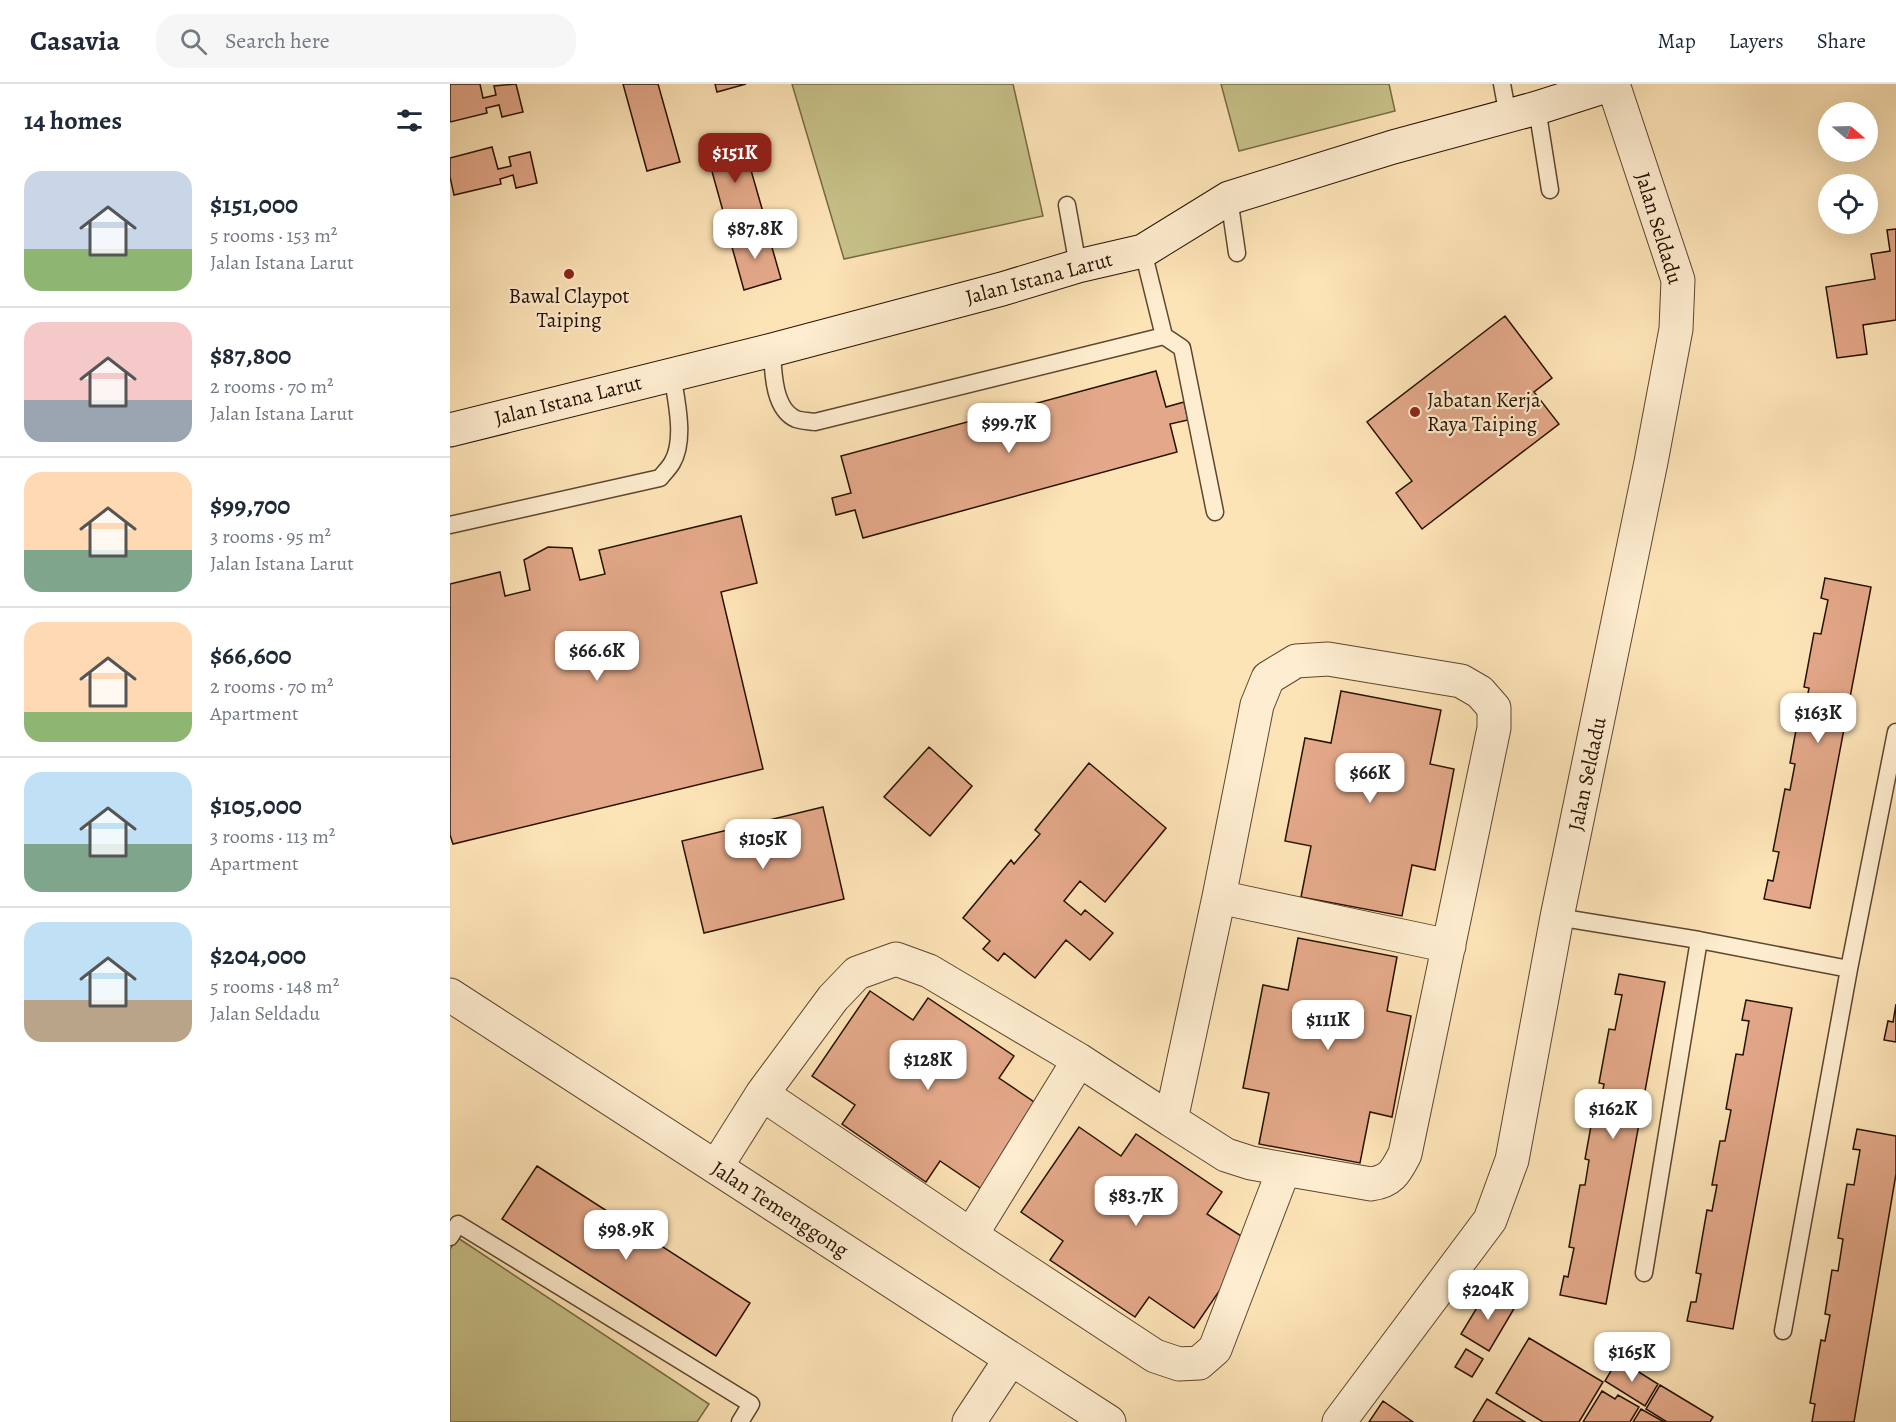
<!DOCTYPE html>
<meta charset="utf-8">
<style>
:root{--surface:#fff;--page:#f6f6f7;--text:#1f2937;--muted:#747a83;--line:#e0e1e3;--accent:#8f2418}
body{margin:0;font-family:Alegreya,serif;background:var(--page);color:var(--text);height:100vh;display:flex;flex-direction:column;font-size:22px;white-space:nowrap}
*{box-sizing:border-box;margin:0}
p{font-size:20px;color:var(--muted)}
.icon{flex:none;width:33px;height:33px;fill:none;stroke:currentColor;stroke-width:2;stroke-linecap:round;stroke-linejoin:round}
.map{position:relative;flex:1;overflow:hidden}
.sheet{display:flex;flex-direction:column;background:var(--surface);width:450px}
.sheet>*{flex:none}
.needle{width:39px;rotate:109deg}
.controls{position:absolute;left:1368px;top:18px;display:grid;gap:12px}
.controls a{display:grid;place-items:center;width:60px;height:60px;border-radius:50%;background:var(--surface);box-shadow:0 6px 24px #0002;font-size:30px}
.price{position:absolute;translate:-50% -51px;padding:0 14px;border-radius:12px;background:#fff;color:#222;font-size:20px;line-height:39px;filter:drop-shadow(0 2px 3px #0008)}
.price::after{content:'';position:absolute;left:50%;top:36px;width:18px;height:14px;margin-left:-9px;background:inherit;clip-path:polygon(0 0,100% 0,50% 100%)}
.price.on{background:var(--accent);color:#fff}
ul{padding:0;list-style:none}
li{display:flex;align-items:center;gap:18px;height:150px;padding:0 24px}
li+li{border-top:2px solid var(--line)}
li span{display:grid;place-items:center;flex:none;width:168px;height:120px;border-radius:18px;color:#555}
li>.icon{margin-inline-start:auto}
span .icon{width:72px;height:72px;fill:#fffc;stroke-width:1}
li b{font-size:26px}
h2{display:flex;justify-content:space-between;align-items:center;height:72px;padding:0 24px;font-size:26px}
header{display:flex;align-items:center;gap:36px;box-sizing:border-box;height:84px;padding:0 30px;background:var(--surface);border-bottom:2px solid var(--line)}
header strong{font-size:28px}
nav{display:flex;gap:33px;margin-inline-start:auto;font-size:21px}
.search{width:420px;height:54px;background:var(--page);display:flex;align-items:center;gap:15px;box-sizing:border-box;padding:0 21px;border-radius:24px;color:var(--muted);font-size:22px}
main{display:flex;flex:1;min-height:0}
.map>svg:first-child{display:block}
</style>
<header>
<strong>Casavia</strong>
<div class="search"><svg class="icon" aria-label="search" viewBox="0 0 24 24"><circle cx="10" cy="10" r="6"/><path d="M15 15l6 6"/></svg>Search here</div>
<nav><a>Map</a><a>Layers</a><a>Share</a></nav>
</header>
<main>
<section class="sheet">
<h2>14 homes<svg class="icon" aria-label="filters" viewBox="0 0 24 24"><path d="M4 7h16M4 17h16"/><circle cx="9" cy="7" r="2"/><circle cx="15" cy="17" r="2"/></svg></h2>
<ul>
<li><span style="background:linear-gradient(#c9d6e8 65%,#8fb573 0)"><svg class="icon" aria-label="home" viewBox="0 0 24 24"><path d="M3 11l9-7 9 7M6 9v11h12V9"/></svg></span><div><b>$151,000</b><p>5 rooms · 153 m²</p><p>Jalan Istana Larut</p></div></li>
<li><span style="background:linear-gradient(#f6c9c9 65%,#9aa5b1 0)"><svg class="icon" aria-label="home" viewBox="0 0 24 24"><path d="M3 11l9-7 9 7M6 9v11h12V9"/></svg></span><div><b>$87,800</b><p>2 rooms · 70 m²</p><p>Jalan Istana Larut</p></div></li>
<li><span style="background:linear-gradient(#ffd9b3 65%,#7fa58c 0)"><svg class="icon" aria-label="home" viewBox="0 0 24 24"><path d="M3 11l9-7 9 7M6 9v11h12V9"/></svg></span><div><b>$99,700</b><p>3 rooms · 95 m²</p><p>Jalan Istana Larut</p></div></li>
<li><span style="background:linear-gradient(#ffd9b3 75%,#8fb573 0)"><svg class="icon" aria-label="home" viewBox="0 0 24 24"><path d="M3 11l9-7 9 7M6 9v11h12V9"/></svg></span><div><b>$66,600</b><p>2 rooms · 70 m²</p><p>Apartment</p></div></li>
<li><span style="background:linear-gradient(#bfe0f5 60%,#7fa58c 0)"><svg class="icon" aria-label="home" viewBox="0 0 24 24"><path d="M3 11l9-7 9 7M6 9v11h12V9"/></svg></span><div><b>$105,000</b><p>3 rooms · 113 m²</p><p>Apartment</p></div></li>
<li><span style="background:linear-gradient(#bfe0f5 65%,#b9a48a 0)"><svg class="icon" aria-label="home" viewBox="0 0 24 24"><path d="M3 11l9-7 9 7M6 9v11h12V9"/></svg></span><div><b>$204,000</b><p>5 rooms · 148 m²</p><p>Jalan Seldadu</p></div></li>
</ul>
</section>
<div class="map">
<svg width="1446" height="1338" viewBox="0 0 1446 1338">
<rect width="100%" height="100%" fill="#fde4b7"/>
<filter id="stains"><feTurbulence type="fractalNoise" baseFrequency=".00333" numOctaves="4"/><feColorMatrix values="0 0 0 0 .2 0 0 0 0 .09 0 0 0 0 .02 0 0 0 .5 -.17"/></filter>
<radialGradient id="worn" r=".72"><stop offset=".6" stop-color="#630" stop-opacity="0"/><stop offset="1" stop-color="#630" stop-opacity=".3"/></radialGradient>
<path fill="#c7c289" stroke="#786a44" stroke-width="1.5" d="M342,0H563L593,132L394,175Z
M771,0H939L945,27L789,67Z
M8,1154L259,1320L247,1338H0V1165Z"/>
<path fill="#e3a889" stroke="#281200" stroke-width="1.5" d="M0,0H30L33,14L46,11L44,2L66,0L73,28L52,33L49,21L36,24L37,29L0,38Z
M173,0H208L230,78L197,87Z
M265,0H296L267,8Z
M292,55L315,135L278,145L256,66Z
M42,63L48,85L61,82L59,73L80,68L87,99L66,104L63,91L50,95L51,100L4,111L0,93V74Z
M1446,145V236L1413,241L1417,270L1387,274L1376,203L1425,195L1421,170L1440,167L1437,146Z
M317,146L331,195L294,206L280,156Z
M1055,232L1102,294L1084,308L1109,340L972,445L946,409L962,397L917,338Z
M706,287L716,323L734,318L738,336L720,340L727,368L413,454L405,426L386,431L382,414L401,409L391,372Z
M291,432L307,499L271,508L313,685L3,760L0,751V500L50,488L55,512L80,506L74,476L98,463L122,464L130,496L155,490L149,466Z
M1375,494L1421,503L1360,824L1314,815L1318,796L1323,797L1329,768L1323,767L1335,705L1340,706L1345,680L1340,679L1348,635L1353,636L1359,604L1354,603L1364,549L1371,550L1378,516L1371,514Z
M891,607L991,626L980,680L1004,685L985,786L962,781L952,832L851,813L861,762L835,757L855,654L881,659Z
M479,663L522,702L480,752L434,713Z
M639,679L716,744L655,818L630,797L614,817L631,831L635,826L663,849L640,876L616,856L585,894L554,869L548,877L533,865L540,857L513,834L561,776L564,780L590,750L585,746Z
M373,723L394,815L254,849L232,757Z
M848,854L947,873L937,927L961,932L942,1033L920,1028L910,1079L809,1060L819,1009L793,1004L813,901L838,906Z
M1169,890L1215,898L1156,1220L1110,1211L1114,1192L1118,1193L1124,1164L1119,1163L1130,1101H1135L1139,1076L1135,1075L1143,1031L1148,1032L1154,1000L1149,999L1159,945L1165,946L1172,911L1165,910Z
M420,907L463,936L478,914L564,972L549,994L593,1024L536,1108L490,1077L476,1098L392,1040L405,1021L362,992Z
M1296,916L1342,924L1283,1245L1237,1237L1241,1218H1246L1251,1190L1246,1189L1257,1126L1262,1127L1267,1101H1262L1270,1057H1275L1281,1026L1276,1025L1286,970L1293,971L1299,937L1292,936Z
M1446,920V958L1434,956L1438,937L1443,938Z
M629,1043L671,1072L686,1050L772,1108L757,1130L802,1159L744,1244L699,1213L685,1233L600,1176L613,1157L571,1128Z
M1407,1045L1446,1052V1090L1404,1338H1362L1365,1320L1360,1319L1371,1256L1375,1257L1380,1231L1375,1230L1382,1186L1388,1187L1393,1155L1388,1154L1397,1100L1404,1101L1410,1066L1403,1065Z
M87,1082L300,1219L266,1272L52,1135Z
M1037,1207L1065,1223L1039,1267L1011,1250Z
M1079,1254L1153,1298L1129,1338H1093L1046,1309Z
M1016,1265L1033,1275L1022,1293L1005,1283Z
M1168,1275L1208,1300L1195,1322L1155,1297Z
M1210,1301L1263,1333L1260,1338H1217L1196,1325Z
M1152,1307L1165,1315L1168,1311L1189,1323L1180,1338H1133Z
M1037,1315L1075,1338H1023Z
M933,1317L963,1338H919Z
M1191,1325L1214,1338H1183Z"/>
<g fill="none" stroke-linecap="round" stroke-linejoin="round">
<defs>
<path id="service" d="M1052,0L1058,32
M1087,24L1100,106
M779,114L787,169
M617,121L628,182
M693,167L714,252
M322,266C323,286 323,325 346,335C351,337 359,337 365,338L714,252L732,264L765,428
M0,441L210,394C214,389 219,384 222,379C236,356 226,315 222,290
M1107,833L1249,856L1399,885
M0,1153L8,1140L301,1320L290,1338
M1194,1189L1249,856
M1333,1247L1399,885L1446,648"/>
<path id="minor" d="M769,813L999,862
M0,911L659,1338
M721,1036L776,1071L801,1079L834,1085
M266,1083L312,1010L383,914L407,889L446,875L479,887L629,976L721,1036L769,813L807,621L818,594L846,577L878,575L1011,597L1030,608L1044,624V644L955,1070C946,1087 942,1097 921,1100L834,1085L765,1265L749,1279L729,1280L705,1272L521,1151L312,1010
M521,1151L629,976
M519,1338L560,1276
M889,1338L1040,1136L1062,1076L1107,833L1201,378L1226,245L1228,196L1163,0"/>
<path id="secondary" d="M0,346L322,266L552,205L628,182L693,167L779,114L943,63L1087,24L1162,0"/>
</defs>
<use href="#service" stroke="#5d462e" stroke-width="19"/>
<use href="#minor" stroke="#5d462e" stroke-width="35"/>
<use href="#secondary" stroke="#281200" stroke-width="35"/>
<use href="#service" stroke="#feedd0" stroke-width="16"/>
<use href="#minor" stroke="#feedd0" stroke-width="33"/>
<use href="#secondary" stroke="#feedd0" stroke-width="33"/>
</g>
<g fill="#8f2418" stroke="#feedd0" stroke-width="2">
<circle cx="119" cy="190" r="6"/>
<circle cx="965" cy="328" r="6"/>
</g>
<g text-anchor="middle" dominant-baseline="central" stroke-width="4.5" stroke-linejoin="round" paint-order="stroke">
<g font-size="21" fill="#281200" stroke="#feedd0">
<text transform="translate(1209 144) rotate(73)">Jalan Seldadu</text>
<text transform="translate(589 194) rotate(-15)">Jalan Istana Larut</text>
<text transform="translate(118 316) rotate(-14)">Jalan Istana Larut</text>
<text transform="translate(1137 690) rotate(-78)">Jalan Seldadu</text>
<text transform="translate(330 1125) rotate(33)">Jalan Temenggong</text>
</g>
<g font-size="21" fill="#281200" stroke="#feedd0">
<text x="119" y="212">Bawal Claypot<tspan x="119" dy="24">Taiping</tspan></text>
<text x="977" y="316" text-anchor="start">Jabatan Kerja<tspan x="977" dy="24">Raya Taiping</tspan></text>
</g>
</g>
<rect width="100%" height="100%" filter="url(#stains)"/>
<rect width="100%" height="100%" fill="url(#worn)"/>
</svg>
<div class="controls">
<a><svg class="needle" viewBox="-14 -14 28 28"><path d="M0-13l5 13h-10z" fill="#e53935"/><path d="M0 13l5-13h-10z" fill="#747a83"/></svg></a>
<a><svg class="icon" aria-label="locate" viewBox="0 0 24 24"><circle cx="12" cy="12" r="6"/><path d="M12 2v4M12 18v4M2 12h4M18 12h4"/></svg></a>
</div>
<b class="price on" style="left:285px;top:100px">$151K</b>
<b class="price" style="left:305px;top:176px">$87.8K</b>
<b class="price" style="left:559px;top:370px">$99.7K</b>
<b class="price" style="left:147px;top:598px">$66.6K</b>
<b class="price" style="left:1368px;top:660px">$163K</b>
<b class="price" style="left:920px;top:720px">$66K</b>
<b class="price" style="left:313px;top:786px">$105K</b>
<b class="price" style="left:878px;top:967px">$111K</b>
<b class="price" style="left:478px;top:1007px">$128K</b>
<b class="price" style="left:1163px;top:1056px">$162K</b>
<b class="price" style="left:686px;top:1143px">$83.7K</b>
<b class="price" style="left:176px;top:1177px">$98.9K</b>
<b class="price" style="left:1038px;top:1237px">$204K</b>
<b class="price" style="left:1182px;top:1299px">$165K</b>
</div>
</main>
